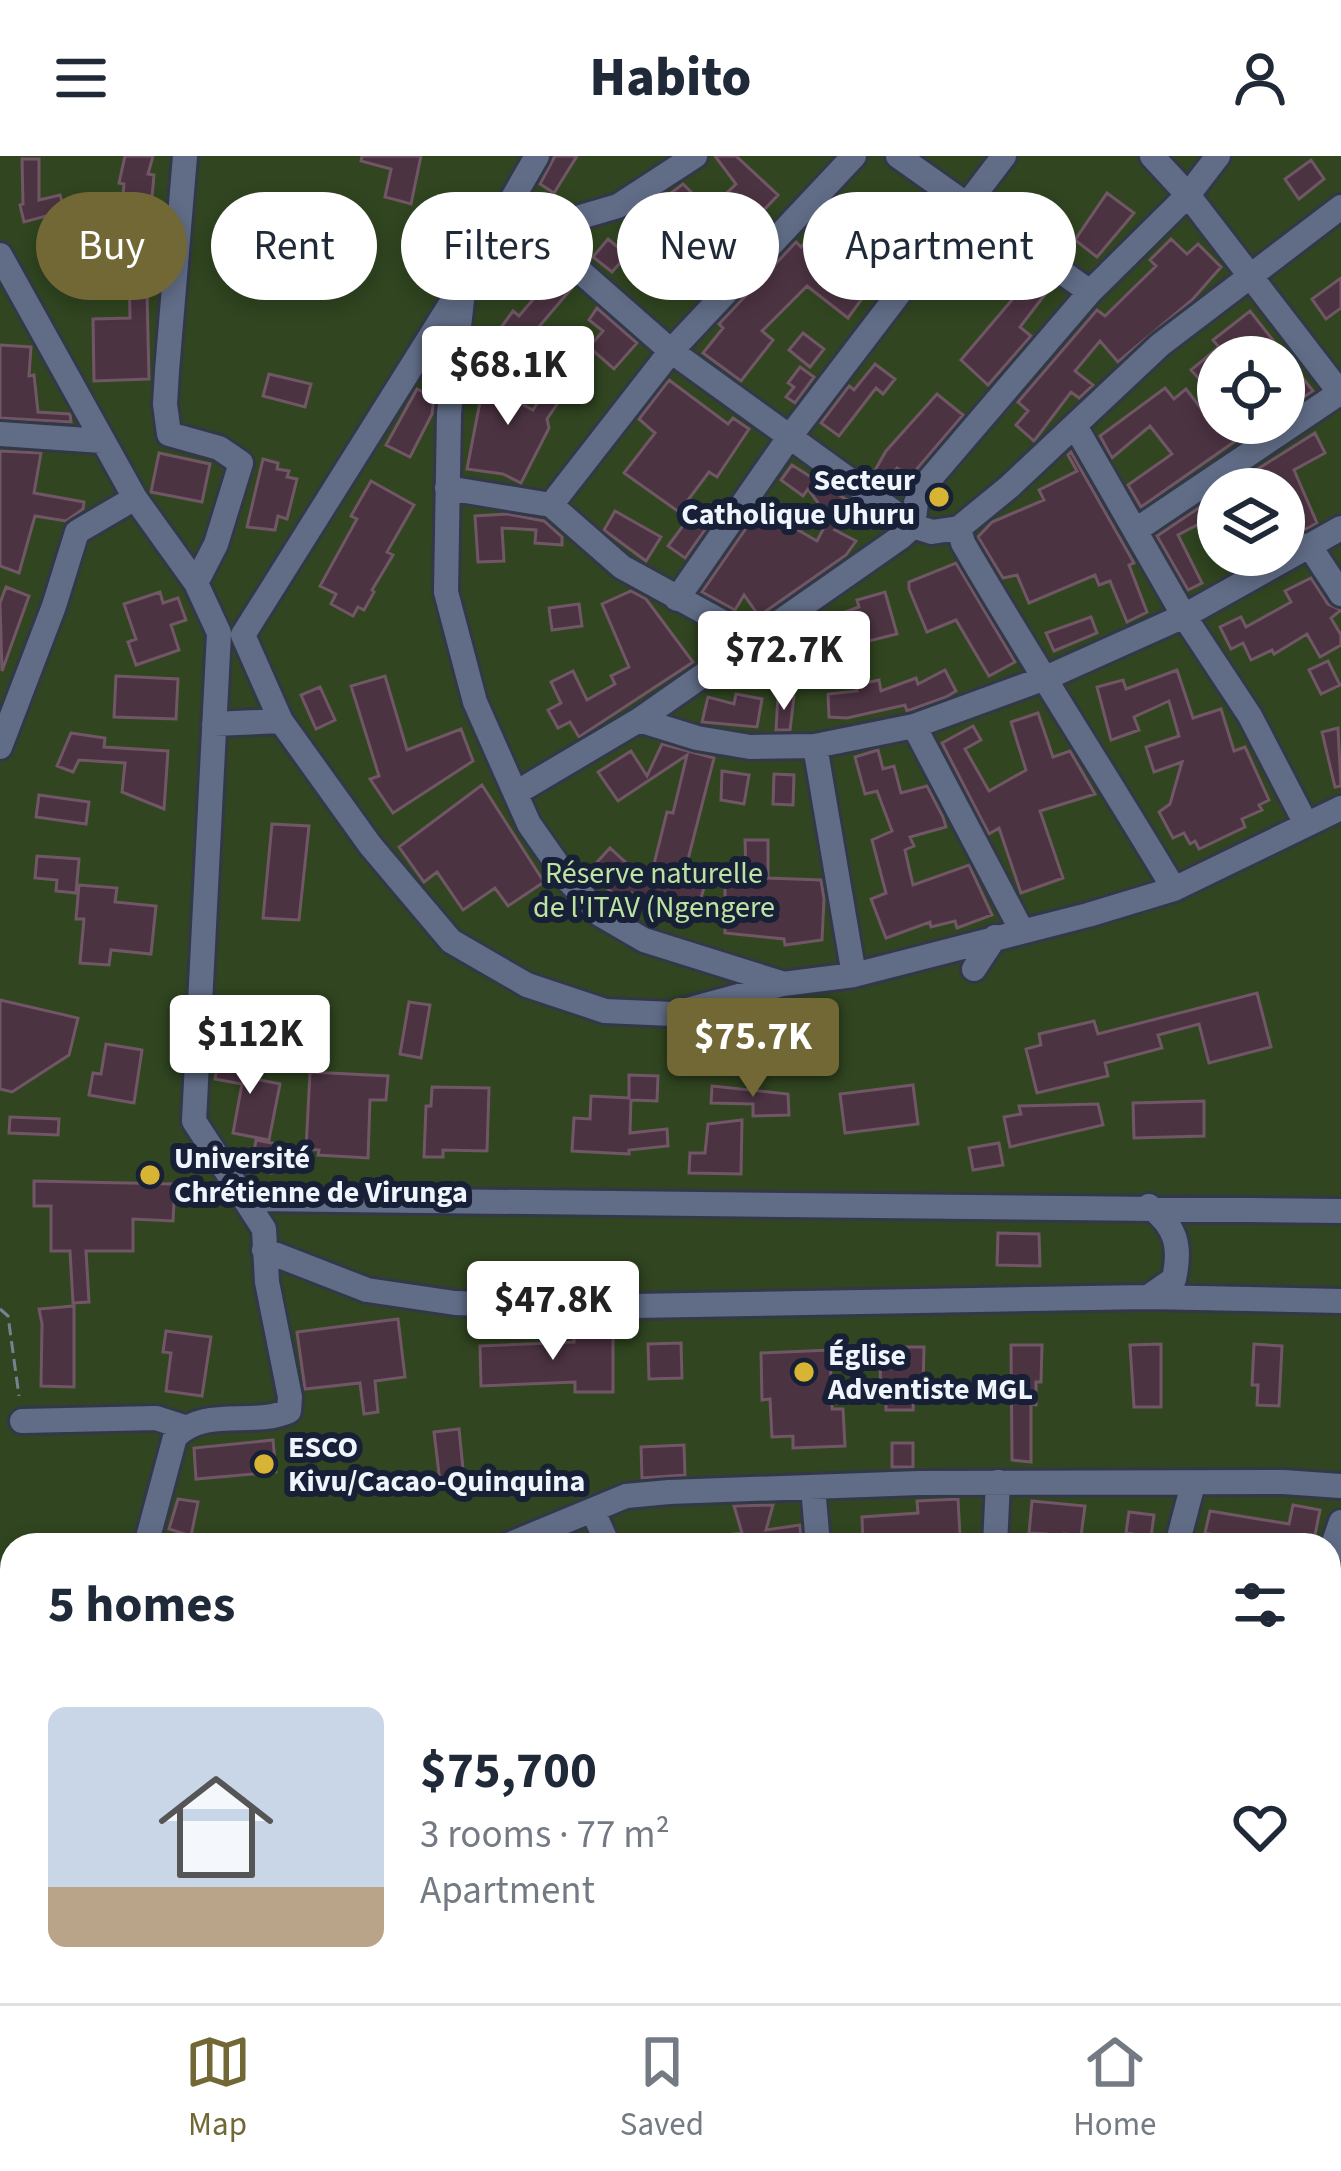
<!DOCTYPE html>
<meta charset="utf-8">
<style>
:root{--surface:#fff;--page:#f6f6f7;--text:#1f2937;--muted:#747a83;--line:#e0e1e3;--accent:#726836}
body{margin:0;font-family:"Source Sans 3",sans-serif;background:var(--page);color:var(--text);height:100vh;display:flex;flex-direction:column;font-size:45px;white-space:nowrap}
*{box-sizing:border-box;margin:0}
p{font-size:39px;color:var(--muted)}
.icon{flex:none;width:66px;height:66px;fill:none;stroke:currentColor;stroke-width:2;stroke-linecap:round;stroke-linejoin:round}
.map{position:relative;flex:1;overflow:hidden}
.sheet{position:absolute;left:0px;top:1377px;width:1341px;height:471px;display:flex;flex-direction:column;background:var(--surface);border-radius:36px 36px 0 0;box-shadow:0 6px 18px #0003}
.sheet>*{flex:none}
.hud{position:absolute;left:36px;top:36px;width:1269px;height:108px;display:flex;gap:24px}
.fabs{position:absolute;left:1197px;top:180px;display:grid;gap:24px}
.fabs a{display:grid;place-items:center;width:108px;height:108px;border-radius:50%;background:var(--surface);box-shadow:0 6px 18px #0003;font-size:60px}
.price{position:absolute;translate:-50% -102px;padding:0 27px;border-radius:12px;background:#fff;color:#222;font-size:39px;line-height:78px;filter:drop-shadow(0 3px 6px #0008)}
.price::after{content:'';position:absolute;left:50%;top:72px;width:36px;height:27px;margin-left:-18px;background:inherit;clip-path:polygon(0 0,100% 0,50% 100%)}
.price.current{background:var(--accent);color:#fff}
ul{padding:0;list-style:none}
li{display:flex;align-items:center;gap:36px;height:300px;padding:0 48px}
li span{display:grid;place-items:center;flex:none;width:336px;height:240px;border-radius:18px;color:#555}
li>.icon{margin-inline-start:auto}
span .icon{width:144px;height:144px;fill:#fffc;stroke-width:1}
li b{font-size:51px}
h2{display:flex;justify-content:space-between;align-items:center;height:144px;padding:0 48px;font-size:51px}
.pill{padding:0 42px;border-radius:54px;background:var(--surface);box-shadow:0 6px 18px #0003;font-size:42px;line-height:108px}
.pill.current{background:var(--accent);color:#fff}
header{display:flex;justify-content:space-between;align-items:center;height:156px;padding:0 48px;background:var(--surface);font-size:54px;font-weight:800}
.tab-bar{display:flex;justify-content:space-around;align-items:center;height:168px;border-top:3px solid var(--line);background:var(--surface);font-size:33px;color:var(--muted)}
.tab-bar a{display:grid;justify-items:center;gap:6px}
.tab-bar .current{color:var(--accent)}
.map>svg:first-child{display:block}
</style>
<header><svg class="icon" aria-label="menu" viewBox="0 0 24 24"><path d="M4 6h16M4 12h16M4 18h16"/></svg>Habito<svg class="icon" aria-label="person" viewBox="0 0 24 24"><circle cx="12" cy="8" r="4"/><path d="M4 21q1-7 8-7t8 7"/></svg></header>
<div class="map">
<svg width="1341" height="1847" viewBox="0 0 1341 1847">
<rect width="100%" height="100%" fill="#172036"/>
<path fill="#304520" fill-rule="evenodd" d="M0,0H1341V1847H0ZM1218,201H1284V267H1218ZM1218,333H1284V399H1218ZM12,1389H1329V1836H12Z"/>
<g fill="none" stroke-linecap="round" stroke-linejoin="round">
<path stroke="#1b5568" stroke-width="6" d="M336,1847L349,1836"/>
</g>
<path fill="#4c3342" stroke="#715666" stroke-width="3" d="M125,0H153L148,18L154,19L149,75H162L160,100H153L154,136H147L149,223L94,225L93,163L130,162L129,109L122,108L119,81L124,28L119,27Z
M362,0H421L411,48L385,41L391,13L361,5Z
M555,0H577L554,37L540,28Z
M715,0H736L778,39L761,57L754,50L730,73L747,89L707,131L670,94L682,83L651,52L683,28L709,54L736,28Z
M22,3H39V44L60,39L65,55L24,66L20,49L23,48Z
M1311,4L1324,23L1299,43L1285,23Z
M1107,37L1134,57L1097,101L1075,84Z
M821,68L845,89L822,114L861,144L848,162L807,130L762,175L773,184L741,225L703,197L723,172L719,168L796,86L801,91Z
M608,83L627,99L612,116L593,101Z
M1171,83L1187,98L1198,88L1221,111L1192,144L1118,206L1100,185L1075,215L1093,229L1079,242L1071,236L1034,285L1016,269L1028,255L1018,246L1097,154L1105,160L1156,110L1150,104Z
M880,90L902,106L891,120L870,104Z
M947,101L973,120L958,141L932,122Z
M554,119L571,133L537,173L548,182L524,213L489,188L513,155L519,160Z
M1341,122V152L1326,163L1312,143Z
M1028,125L1046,137L1020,171L1031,180L988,229L961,204Z
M597,152L637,187L614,213L589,191L603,175L589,164Z
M1250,155L1313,235L1284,254V201H1218V213L1202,226L1191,214L1219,191L1213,184Z
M803,177L824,193L810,211L789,194Z
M0,189L31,191L29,220L34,219L38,256L70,258L71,266L0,262Z
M875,208L895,223L883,238L876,232L839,280L821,267L849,230L854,234Z
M800,211L814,221L795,247L786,241L794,231L788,227Z
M482,215L515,224L507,240L533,254L546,233L564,238L547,263L549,272L521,327L503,318L467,313L480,246L474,244Z
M269,218L311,228L305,251L263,240Z
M669,224L728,268L733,262L749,273L717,321L709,316L679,356L624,317L655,277L639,263Z
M1165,232L1174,243L1186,233L1213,268L1261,267L1141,351L1128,329L1172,298L1150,270L1112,302L1100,280Z
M417,233L434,241L432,258L410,301L386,289Z
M937,238L963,259L910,321L897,312L888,325L874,316L886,295Z
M1315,277L1325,297L1294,314L1317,367L1284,385V333H1226Z
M0,295L41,297L34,337L84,346L83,353L66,365L35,360L19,417L0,410Z
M1071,296L1134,407L1129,409L1147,456L1127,466L1110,425L1099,429L1095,419L1029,447L1017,419L1003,422L978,381L992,366L1044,344L1039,334L1077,315L1068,299Z
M159,297L210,308L202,346L151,336Z
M263,303L278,307L277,313L289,315L287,321L297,323L287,363L278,360L275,374L247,371Z
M792,309L863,354L835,374L856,385L846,399L759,460L744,439L735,454L702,436L760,352L817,385L829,362L808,333L803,340L781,324Z
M371,325L414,349L387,396L393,399L372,434L374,436L364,454L358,451L353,460L331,448L336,438L320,430L357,363L351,360Z
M1218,339V358L1178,379L1202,427L1188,434L1157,380Z
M697,351L714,361L685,402L668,390Z
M615,355L661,381L646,405L604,374Z
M507,358L544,365L562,381V389L535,387L536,374L502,372L504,405L478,406L475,360Z
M956,407L1015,506L989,520L956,464L927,476L909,433V426Z
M1311,422L1328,448L1341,454L1331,462L1341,479V489L1320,501L1307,478L1274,498L1272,494L1251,504L1243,487L1231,493L1220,471L1241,461L1246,471L1291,446L1285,435Z
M6,431L29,440L2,515L0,447Z
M631,435L646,443L693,506L579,581L570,566L558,572L548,554L561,547L551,526L573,515L587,544L615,528L611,520L629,511L602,448Z
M160,436L163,447L178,442L186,464L171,469L179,494L136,509L128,486L136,483L124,448Z
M885,436L897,478L869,485L867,478L835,489L826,463L859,451L857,444Z
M579,448L582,470L552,474L549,452Z
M1091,461L1097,477L1054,495L1046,477Z
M1328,505L1340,529L1321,538L1309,514Z
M945,514L956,535L946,541L907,555L905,549L847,562L829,561L828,538L857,535L855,529L879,524L881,535L916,522L918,528Z
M1177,514L1193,562L1221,553L1234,595L1245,591L1269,644L1259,649L1262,654L1242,663L1245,671L1199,693L1195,685L1190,688L1184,677L1173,682L1159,656L1170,648L1182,606L1154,616L1146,591L1179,580L1169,545L1134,561L1139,574L1111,584L1097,531L1123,524L1126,533Z
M116,520L178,523L176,563L114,561Z
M385,520L407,594L461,573L473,605L393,657L370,623L379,620L351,530Z
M320,531L335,564L316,573L301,539Z
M736,538L762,543L757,571L702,566L708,541L734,548Z
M778,539L794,541L790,574H776Z
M1038,557L1053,601L1070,595L1095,638L1040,655L1063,722L1021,737L999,672L989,678L942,587L973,570L981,584L965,593L989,635L1026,614L1011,566Z
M1338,572L1341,630L1335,631L1322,576Z
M71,577L105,582L104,591L168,595L164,653L122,636L125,607L79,604L73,616L57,610Z
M662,588L714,602L683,723L705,729L696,757L687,754L686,759L667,754L669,748L632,737L623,747L589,715L610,692L649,728L667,656L673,657L687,599L618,645L598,616L631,595L647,620Z
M878,594L883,613L894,610L901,637L927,630L943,661L946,671L910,681L914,690L905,694L913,729L969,709L992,759L957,772L955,765L931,771L930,766L886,782L871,743L886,737L872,684L892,675L877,635L865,638L855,601Z
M722,615L749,619L744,648L721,644Z
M774,618L794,619L793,649L773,648Z
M482,629L544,726L508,750L495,732L463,754L437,716L424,726L399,691Z
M39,639L89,646L86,668L36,661Z
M272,668L309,670L299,764L263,762Z
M745,684H768V722L821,724L824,743L822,784L785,789L784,783L725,777V715L746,716Z
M37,700L79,703L76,737L56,735L57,724L35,722Z
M79,729L117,732L115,746L156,750L151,798L111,794L109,809L80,807L84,763H76Z
M1257,837L1271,891L1209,907L1199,868L1158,879L1162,892L1105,907L1108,920L1037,937L1026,893L1041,889L1039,878L1094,865L1098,878Z
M0,844L78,862L69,899L12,936L0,933Z
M409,846L430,849L421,902L400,898Z
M106,888L142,894L134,947L89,939L93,917L101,918Z
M220,898L254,904L250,922L280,928L269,984L233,977L242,928L215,923Z
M310,916L388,920L386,944H370L368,1002L318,999L319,994L306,993Z
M629,919L658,920L657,945L631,944L630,977L667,973L668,990L629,994V998L572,995L574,962L590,963L591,940L629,942Z
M913,929L918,968L845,977L840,938Z
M712,930L788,938L789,959L753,960V948L711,947Z
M432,931L489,932L487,995L443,994V1001H424L426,950H431Z
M1204,945V980L1134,982L1133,947Z
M1098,948L1103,969L1010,991L1004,961L1021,958L1019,950Z
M10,961L59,963L58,979L9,977Z
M742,964L741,1018L689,1017L690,997H705L708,968Z
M256,984L277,988L271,1017L251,1013Z
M999,987L1003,1009L973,1014L969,992Z
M34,1025L175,1028L173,1065L133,1063V1095H86L89,1146L73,1147L70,1095H51V1050H34Z
M998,1077L1039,1078L1040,1110L997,1109Z
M74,1150V1231L41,1230L42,1168L39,1153Z
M398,1163L405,1221L375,1225L378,1256L364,1258L360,1227L305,1233L297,1176Z
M166,1175L211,1181L202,1240L166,1235L171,1197L163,1196Z
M574,1175H613V1236H575V1226L481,1230L480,1190L574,1186Z
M681,1187L682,1222L649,1223L648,1188Z
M1161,1188V1251H1134L1130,1189Z
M1254,1188L1282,1190L1279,1250L1257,1249L1258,1229H1252Z
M1011,1189H1042L1041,1226H1036V1249L1031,1248V1306L1012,1304Z
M881,1191H924L923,1231H914L913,1254H886V1233H880Z
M830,1194L832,1253H843L845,1290L793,1292V1280L772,1281L770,1243L762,1244L761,1197Z
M459,1273L464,1323L440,1326L434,1276Z
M273,1284L276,1316L196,1323L194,1292Z
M892,1287H913V1311H892Z
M684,1289L685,1319L642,1322L641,1291Z
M178,1343L198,1346L191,1380L169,1373Z
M958,1343L960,1379L929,1381V1389H863L862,1361L918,1357L917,1345Z
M1032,1345L1085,1350L1081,1380L1064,1378L1063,1386L1046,1385V1378L1029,1377Z
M773,1349L766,1374L800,1369L801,1389H727L726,1379L742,1377L734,1350Z
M1293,1349L1320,1354L1313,1389L1281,1385L1280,1388L1259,1385L1258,1388L1205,1377L1210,1355L1289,1368Z
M1129,1356L1154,1359L1151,1381L1126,1377Z"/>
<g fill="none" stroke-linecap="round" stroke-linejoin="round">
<defs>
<path id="minor" d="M185,0L167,215L165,248L169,278L219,292L241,307L216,388L196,427
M898,0L1090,136
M1152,0L1188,39L1341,238
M508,52L671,195L913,370L932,376L959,372L963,387C1031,504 1105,617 1174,733
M536,74L618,50L695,0
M0,99L135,342L196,427L219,477L194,965L264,1073L267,1126L290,1241L289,1255C254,1271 204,1250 175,1281L146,1389
M464,127L449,257L446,436L475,546L529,668L569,725L601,759L644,784L781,827
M1075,270L1184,460L1250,560L1306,668
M0,278L102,285
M447,332L551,349L671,195L854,0
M551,349L622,411L757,485
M959,372L1009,331L1160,189L1341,51
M1136,374L1341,236
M1309,389L1341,438
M677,443L788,283L1004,0
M243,479L281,565L370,689L451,785L527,829L605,855L672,858L783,828L854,819L1088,759L1174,733L1341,652
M243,479L464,127L537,0
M639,564L697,582L750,591L815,590L914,570L1048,521L1184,460L1341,372
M214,568L281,565
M914,570L1022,775
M815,590L854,819
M0,591L54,450L77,376L135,342
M516,637L639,564L901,381L913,370L916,347L923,331L1090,136L1188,39L1218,0
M974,813L995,781
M247,1043L1341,1055
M264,1094L367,1134L455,1147L575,1151L1148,1141L1341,1145
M1148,1141L1174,1123C1181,1091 1177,1071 1149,1050
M22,1265L156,1262L184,1271
M813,1331L818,1389
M593,1355L608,1389
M508,1389L626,1340L669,1336L919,1327L1283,1326L1341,1330
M995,1389L998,1326
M1177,1389L1193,1328
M1329,1401L1341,1366
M1329,1534L1341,1535
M6,1575L12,1587
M1329,1776L1341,1780
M0,1807L12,1801
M131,1836L134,1847
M281,1836V1847
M418,1836V1847
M560,1836L561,1847
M772,1847V1836
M953,1847V1836
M1198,1847L1202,1836"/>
</defs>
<use href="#minor" stroke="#333849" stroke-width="30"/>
<path stroke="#798191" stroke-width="3" stroke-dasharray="12 6" stroke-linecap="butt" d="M0,1153L8,1160L19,1240"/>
<use href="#minor" stroke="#616d87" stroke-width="24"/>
</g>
<g fill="#d7b434" stroke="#172036" stroke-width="4.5">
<circle cx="939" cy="341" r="12"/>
<circle cx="150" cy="1019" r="12"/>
<circle cx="804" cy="1216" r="12"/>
<circle cx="264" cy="1308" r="12"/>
</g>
<g text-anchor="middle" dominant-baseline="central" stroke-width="12" stroke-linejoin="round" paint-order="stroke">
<g font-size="30" font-weight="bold" fill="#eff4fd" stroke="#172036" text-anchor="start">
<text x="915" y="324" text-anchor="end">Secteur<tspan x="915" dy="34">Catholique Uhuru</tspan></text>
<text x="174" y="1002">Université<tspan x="174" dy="34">Chrétienne de Virunga</tspan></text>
<text x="828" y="1199">Église<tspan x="828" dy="34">Adventiste MGL</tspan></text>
<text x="288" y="1291">ESCO<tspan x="288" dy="34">Kivu/Cacao-Quinquina</tspan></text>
</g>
<g font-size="30" fill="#bce3a2" stroke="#172036">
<text x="654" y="717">Réserve naturelle<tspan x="654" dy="34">de l'ITAV (Ngengere</tspan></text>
</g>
</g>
</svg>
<div class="fabs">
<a><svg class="icon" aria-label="locate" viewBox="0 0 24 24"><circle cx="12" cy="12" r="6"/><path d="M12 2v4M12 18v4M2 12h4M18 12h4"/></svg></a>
<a><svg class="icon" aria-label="layers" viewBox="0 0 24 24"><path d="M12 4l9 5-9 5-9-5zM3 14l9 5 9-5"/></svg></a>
</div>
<b class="price" style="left:508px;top:272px">$68.1K</b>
<b class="price" style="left:784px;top:557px">$72.7K</b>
<b class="price" style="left:250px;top:941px">$112K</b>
<b class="price current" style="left:753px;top:944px">$75.7K</b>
<b class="price" style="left:553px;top:1207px">$47.8K</b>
<div class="hud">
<a class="pill current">Buy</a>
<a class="pill">Rent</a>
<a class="pill">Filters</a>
<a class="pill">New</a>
<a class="pill">Apartment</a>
</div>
<section class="sheet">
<h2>5 homes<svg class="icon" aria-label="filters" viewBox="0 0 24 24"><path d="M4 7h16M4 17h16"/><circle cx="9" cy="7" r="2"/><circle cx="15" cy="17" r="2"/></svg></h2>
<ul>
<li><span style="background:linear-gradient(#c9d6e8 75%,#b9a48a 0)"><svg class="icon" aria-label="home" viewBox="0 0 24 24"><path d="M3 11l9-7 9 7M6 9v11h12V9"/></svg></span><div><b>$75,700</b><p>3 rooms · 77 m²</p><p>Apartment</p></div><svg class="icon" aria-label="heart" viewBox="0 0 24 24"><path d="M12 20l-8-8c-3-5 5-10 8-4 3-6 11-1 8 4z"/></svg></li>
</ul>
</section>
</div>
<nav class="tab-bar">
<a class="current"><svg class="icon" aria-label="map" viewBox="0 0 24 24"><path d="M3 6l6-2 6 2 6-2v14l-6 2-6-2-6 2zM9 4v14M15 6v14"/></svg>Map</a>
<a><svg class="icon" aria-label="saved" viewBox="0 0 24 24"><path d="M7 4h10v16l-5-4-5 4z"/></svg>Saved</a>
<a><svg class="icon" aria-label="home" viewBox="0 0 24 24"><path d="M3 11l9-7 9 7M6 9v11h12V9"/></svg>Home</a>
</nav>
